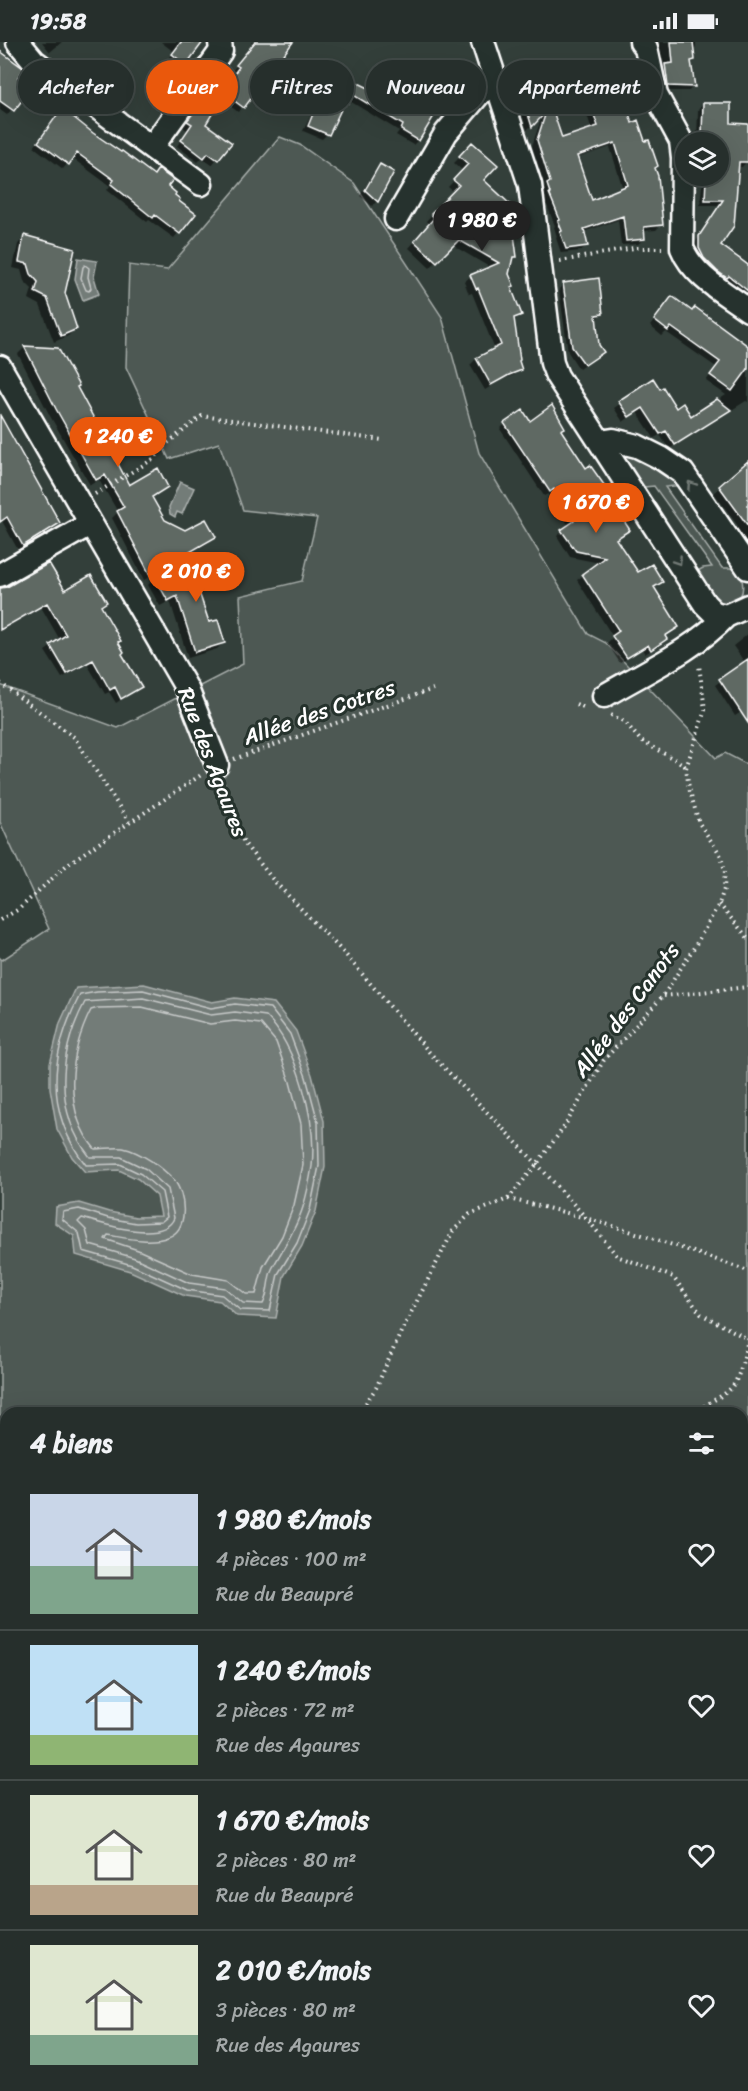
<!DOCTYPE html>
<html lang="fr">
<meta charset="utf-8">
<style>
:root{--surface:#262f2c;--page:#2e3734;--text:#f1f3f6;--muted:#a4a9a9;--line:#424a48;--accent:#ea580c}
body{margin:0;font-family:Sriracha,sans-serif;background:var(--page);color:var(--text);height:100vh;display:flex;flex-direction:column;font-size:22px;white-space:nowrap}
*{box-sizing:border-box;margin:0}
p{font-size:20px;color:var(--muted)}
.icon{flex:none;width:33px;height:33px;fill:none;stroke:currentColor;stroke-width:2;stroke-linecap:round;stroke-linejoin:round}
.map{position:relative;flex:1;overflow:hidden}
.details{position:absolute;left:0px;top:1365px;width:748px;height:684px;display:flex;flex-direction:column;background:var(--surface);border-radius:18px 18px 0 0;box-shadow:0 6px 24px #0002,0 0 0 2px var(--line)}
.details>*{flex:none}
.guide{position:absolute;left:18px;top:18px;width:712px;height:54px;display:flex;gap:12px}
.controls{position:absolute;left:675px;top:90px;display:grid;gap:12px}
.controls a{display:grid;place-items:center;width:54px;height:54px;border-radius:50%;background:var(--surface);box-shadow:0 6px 24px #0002,0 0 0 2px var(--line);font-size:30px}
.price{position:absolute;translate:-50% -51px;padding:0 14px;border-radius:21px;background:var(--accent);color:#fff;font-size:20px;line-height:39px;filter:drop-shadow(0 2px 3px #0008)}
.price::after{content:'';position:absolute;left:50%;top:36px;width:18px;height:14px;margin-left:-9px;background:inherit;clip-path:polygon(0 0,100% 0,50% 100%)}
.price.active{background:#222;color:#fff}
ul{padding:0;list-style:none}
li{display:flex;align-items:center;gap:18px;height:150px;padding:0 30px}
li+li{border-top:2px solid var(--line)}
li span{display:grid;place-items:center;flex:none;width:168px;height:120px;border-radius:0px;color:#555}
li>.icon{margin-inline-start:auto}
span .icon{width:72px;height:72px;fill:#fffc;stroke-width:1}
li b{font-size:26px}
h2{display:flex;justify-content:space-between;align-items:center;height:72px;padding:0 30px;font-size:26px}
.pill{padding:0 21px;border-radius:27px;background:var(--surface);box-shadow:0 6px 24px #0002,0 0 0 2px var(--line);font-size:21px;line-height:54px}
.pill.active{background:var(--accent);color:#fff}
.status{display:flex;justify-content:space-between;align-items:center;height:42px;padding:0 30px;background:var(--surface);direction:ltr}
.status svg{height:16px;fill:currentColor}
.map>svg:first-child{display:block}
</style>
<div class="status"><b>19:58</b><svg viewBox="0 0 49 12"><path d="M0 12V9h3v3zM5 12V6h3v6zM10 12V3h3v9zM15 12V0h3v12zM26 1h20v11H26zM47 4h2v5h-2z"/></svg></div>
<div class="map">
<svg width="748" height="2049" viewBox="0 0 748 2049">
<rect width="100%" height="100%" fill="#333f3a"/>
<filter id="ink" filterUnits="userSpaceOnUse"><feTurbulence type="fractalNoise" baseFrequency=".0167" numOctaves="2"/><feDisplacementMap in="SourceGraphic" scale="12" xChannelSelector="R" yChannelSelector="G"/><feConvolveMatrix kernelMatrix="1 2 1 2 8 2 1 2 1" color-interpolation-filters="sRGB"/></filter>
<g filter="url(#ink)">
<path fill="#4d5853" stroke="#a6aca9" stroke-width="1.5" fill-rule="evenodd" d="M280,95L300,103L354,141L442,275L479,411L588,592L606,601L716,716L725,711L748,723V2049H0V916L2,918L49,887L0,780V643L118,686L243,622L240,554L302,539L317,476L243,468L219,401L169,417L126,325L129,223L167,228ZM6,1371H742V2043H6Z
M627,409L638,411L683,443L665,445L722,526H738C748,548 742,568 716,559L694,531L703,526L712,525L654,444L634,446L621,413Z"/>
<path fill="#737b78" stroke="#abb0ae" stroke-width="1.5" d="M78,216L97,219L94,235L99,252L83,258L75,237Z
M180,440L194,446L182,472L177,470L175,475L170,472L169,465Z
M144,942L212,960L235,956L274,961L296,989L312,1033L324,1079L325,1125L316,1169L302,1204L284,1234L276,1276L237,1274L220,1259L185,1254L130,1229L76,1213L74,1194L55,1181L56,1165L79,1161L109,1170L136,1175L161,1174L157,1154L138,1137L119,1128L85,1130L72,1115L57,1087L50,1046V1022L60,981L76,946Z"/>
<path fill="#0007" fill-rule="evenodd" d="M42,0H62L50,10Z
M161,0H201L180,27L168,18L174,10Z
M251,0H291L238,70L217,54L235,31L232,29L253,3Z
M659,0H696V5L692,9L693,18L690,21L693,44L689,49H663Z
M0,18L16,35L30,45L7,73L0,68Z
M515,31L550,35L622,38L618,43L631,83L653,126L661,183L656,188L643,189L644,197L638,202L621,203L618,178L583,190L586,204L581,209L561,211L556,196L557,195L554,185L555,184L545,158L546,156L543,148L545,145L532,104L543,71L527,88L510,36ZM580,52L592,88L561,98L549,63ZM610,105L623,147L591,160L577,116Z
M344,36L381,54L387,48L418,98L413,103L396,93L399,89L348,58L342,65L327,92L322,97L303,89L313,69L336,46Z
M205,58L204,83L229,101L212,123L202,116L198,120L177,104L187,88L183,85Z
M703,62L729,83H748L747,119L742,125H737L719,204L745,223L748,219V258L723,238L694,212L695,201L719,163H700L702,144L705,140V134H718V100H702V97H697L698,68Z
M57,74L165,145L177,159L194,172L174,196L149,178L147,180L107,148L110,144L72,116L63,127L34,105Z
M473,102L482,138L511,185L515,214L510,219L508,232L513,244L510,246L521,272L513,279L517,319L520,327L514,333L501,338L485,348L470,323L476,317L495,308L472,251L469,252L464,240L471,234L491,226L452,203L430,226L409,206L429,183L426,179L454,150L448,145L463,129L454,121Z
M380,124L377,159L372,164L360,154L375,129Z
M25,195L63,251L75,287L68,294L54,300L40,263L29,257L32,247L24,239L21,228L13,226L18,202Z
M564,242L601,272L596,277L598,304L602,310L579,327L568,310L559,247Z
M667,262L748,312V360L746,359L669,407L660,393L654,396L637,370L623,380L614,366L653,339L676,368L690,376L726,353L706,339L716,325L666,290L662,294L650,284Z
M24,306L58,307L75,346L104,399L142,396L136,402L113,415L129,445H166L151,456L164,479L185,490L214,494L208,501L144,538L112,476L118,470L99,438L90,443L50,374L18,312Z
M529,381L560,389L628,487L615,498L638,533L661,540L653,547L678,585L664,595L665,597L660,603L645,612L642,607L620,621L607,601L613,595L577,538L600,521L570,515L557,494L569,484L548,452L544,454L500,387L505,382Z
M0,382L58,481L18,508L2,479L0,480Z
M748,417V499L746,500L736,485L738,484L714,451L743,425L741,423Z
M228,526L230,538L223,545L197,549L208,582L224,600L217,607L188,616L170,559L160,564L148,543L155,536Z
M0,547L64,550L105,560L100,565L121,611L140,645L116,661L109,650L105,652L87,622L62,636L45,609L60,598L41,565L0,589Z
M748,592V670L746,667L735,674L715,643L745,621L733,604Z"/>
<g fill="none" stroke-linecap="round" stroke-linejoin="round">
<path stroke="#c7cac9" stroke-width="1.5" d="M85,223L89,226L88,235L91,246L89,249L86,248L81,236L83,225Z
M143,948L211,966L235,962L270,966L290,992L306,1035L318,1080L319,1124L310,1168L297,1201L278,1232L270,1269L240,1268L222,1253L187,1248L132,1223L83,1209L79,1191L62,1177L63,1170L79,1167L108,1176L136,1181L161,1180L167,1175L162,1150L141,1132L120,1122L86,1123C44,1070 50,1010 80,953L97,950Z
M143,956L211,973L235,970L266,974C297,1005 317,1080 312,1124C310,1137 307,1152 303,1165C296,1188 283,1206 272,1227C267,1237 269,1252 263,1262L243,1261L225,1246L189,1241L135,1216L90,1203L86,1188L78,1180L82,1176C102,1182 164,1202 174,1176L168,1147L146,1127L121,1115H90C53,1069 59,1009 85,960Z
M142,965L210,982L235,979L261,982L276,1000L290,1040L301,1082L303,1123L294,1163L282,1194L263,1225L256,1252H246L228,1238L192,1232L138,1208L105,1197L108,1193C126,1196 150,1202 168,1195C189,1188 186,1153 174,1138C162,1125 141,1110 123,1106C114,1105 104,1107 95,1107C62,1069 70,1009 91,968L98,966Z"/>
</g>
<path fill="#5f6964" stroke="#fff" stroke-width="1.5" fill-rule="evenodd" d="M181,0H203L186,23L172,12Z
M255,0H293L244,66L221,49L239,25L236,23Z
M671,0H693L695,18L691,19L695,45L668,44L665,22L673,21Z
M0,9L23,26L24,28L18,35L32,45L14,69L0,59Z
M605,15L607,19L617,17L624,39L619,40L632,81L638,78L645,99L649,98L658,124L655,126L658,134L663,183L644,185L645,197L626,199L623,174L584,187L588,204L566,207L560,190L562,189L558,179L560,178L549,151H550L547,142L550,140L537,98L546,70L532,85L515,30L547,21L551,33ZM585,48L598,84L562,96L550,60ZM615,101L628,143L592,158L577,114Z
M344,34L383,53L387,46L434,74L419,99L401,88L403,83L352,52L348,61L345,59L329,93L308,84L317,62H323L327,51L330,53L335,44L338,46Z
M205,56L217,64L206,82L232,101L218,118L208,111L204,116L181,98L192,82L187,79Z
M703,61H731V81L748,82V120H739L734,184L721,203L748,223V249L729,234L727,236L717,229L704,216L699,206V194L723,158H705L706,137H714L715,134H718V100H706L707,92H702Z
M62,66L93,91L121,110L122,109L154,133L158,127L173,138L168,144L176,151L175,153L180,157L179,159L196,172L180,192L155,173L153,176L111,142L114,138L77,111L69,123L38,100Z
M472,100L498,123L484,138L513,165L516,182L513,185L517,215H513L509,232L514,244L511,245L522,273L514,276L520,318L519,319L522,328L509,333L491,343L476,316L501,303L478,246L476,247L470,233L499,221L459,198L437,220L414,199L434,176L431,172L459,143L453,138L468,122L459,114Z
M380,122L394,130L378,160L365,148Z
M24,193L75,207L65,251L77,287L61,294L47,256L35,250L38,240L31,232L28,222L19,220Z
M599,236L603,272L596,273L599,303L604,310L585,323L572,305L563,241Z
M672,254L692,269L695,265L748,304V327L732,349L710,333L720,320L671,285L668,289L654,278Z
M24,304L58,306L79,344L77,345L105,397L135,380L144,396L114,414L129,443L158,426L168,445L152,455L165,478L185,488L206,477L216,495L150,533L117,469L124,465L105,433L96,438L56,367Z
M653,336L660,347L663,345L676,366L683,361L691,374L717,357L731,368L675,403L666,389L660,392L643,366L629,375L618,359Z
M552,363L565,386L561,388L586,426L590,423L619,464L618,470L630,488L616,497L638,530L652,522L663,540L654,545L679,585L665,594L667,597L651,608L648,603L627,616L612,594L619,589L582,532L605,515L576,509L561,488L574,479L554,447L550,450L504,381L523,368L530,379Z
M0,373L60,481L23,504L7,475L0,480Z
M748,419V484L719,444Z
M49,521L65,548L91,533L107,560L101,564L121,599L118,600L124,610L122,612L142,645L121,657L115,645L110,648L93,618L67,632L50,603L66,593L47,561L0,588V546L7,545Z
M229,524L231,538L197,544L209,580L218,578L225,601L195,610L177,554L168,559L154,534Z
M748,617V681L719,637Z"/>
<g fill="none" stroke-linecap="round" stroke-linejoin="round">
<defs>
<path id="minor" d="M18,0L34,19L201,142
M483,0L530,143L552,321L557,334L705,562L714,571L726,574L748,564
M641,0L646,6L656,53L681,99L683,116L682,206C693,234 725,251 748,268
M152,105L221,9L220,0
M396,177L446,91L480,51L496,42
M0,325L187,647L217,723
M600,400L613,398L637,404L661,416L683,431L748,526
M0,533L90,482
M604,654C644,630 694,608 726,574
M0,1422L6,1429
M452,2043L458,2049"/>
</defs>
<use href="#minor" stroke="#fff" stroke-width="27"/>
<path stroke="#fff" stroke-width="4" stroke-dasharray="1.5 4.5" stroke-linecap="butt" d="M560,219L634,206H662
M95,452L155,416L165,403L202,374L382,398
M0,641L74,695L129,780
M576,662L586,666
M611,673L625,680L641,699L683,722L686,726
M234,717L433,647
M223,741L244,801L274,839L345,912L430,1011L537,1122L588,1178L617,1214L673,1235L701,1272L748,1297
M719,862L748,896
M0,878L19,867L69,821L201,733
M664,954L748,945
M508,1157C589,1174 669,1201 748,1229
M359,1371L376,1346L401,1290L453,1189L470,1172L508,1157L537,1122L564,1085L604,1018L663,954L695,904L719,862L724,847L725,828L720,812L699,781L689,746L686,726L705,668L699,623
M694,1371C705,1362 719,1357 730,1347C740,1338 745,1310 748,1297
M742,1440L748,1445
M742,1787L748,1794
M742,1886L748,1893
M742,1997L748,1982
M0,2034H6
M121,2049L130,2043
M724,2049L726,2043"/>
<use href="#minor" stroke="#26332d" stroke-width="22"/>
</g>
<defs><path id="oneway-chevron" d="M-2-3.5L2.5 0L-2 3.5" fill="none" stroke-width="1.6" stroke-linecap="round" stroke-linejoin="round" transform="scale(1.5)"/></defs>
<g stroke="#727a76">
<use href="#oneway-chevron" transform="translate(691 443) rotate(-124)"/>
<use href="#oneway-chevron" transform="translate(678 519) rotate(56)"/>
</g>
</g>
<g text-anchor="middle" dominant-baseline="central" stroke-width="6" stroke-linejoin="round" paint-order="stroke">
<g font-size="22" fill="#fff" stroke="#26332d">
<text transform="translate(319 670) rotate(-19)">Allée des Cotres</text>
<text transform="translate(213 720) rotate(69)">Rue des Agaures</text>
<text transform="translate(626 968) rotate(-53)">Allée des Canots</text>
</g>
</g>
</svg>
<div class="controls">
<a><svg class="icon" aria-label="layers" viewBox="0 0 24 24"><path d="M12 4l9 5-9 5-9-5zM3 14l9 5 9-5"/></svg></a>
</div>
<b class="price active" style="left:482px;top:210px">1 980 €</b>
<b class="price" style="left:118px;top:426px">1 240 €</b>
<b class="price" style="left:596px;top:492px">1 670 €</b>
<b class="price" style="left:196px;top:561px">2 010 €</b>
<div class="guide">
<a class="pill">Acheter</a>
<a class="pill active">Louer</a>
<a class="pill">Filtres</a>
<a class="pill">Nouveau</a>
<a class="pill">Appartement</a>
</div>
<section class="details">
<h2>4 biens<svg class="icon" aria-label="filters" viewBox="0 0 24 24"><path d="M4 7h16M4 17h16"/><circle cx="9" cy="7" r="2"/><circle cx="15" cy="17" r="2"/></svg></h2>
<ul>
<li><span style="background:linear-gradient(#c9d6e8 60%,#7fa58c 0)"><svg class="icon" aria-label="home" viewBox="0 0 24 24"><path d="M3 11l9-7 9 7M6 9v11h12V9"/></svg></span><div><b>1 980 €/mois</b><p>4 pièces · 100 m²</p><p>Rue du Beaupré</p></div><svg class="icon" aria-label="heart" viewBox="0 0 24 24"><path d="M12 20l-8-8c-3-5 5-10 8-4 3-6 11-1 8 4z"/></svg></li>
<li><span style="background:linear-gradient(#bfe0f5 75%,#8fb573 0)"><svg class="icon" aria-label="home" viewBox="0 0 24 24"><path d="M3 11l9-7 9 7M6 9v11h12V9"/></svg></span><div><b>1 240 €/mois</b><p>2 pièces · 72 m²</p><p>Rue des Agaures</p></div><svg class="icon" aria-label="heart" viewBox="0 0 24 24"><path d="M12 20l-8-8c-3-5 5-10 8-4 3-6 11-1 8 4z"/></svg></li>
<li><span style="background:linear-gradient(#dfe7d0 75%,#b9a48a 0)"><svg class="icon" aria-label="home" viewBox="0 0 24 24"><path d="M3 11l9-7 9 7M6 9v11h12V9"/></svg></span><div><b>1 670 €/mois</b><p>2 pièces · 80 m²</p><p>Rue du Beaupré</p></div><svg class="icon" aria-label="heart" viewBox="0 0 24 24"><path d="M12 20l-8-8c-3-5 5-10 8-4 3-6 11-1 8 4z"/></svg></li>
<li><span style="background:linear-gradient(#dfe7d0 75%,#7fa58c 0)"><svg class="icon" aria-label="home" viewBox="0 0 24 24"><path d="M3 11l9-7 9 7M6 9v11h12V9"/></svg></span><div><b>2 010 €/mois</b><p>3 pièces · 80 m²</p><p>Rue des Agaures</p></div><svg class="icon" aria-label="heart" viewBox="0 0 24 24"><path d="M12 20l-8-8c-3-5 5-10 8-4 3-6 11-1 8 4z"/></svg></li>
</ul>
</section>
</div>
